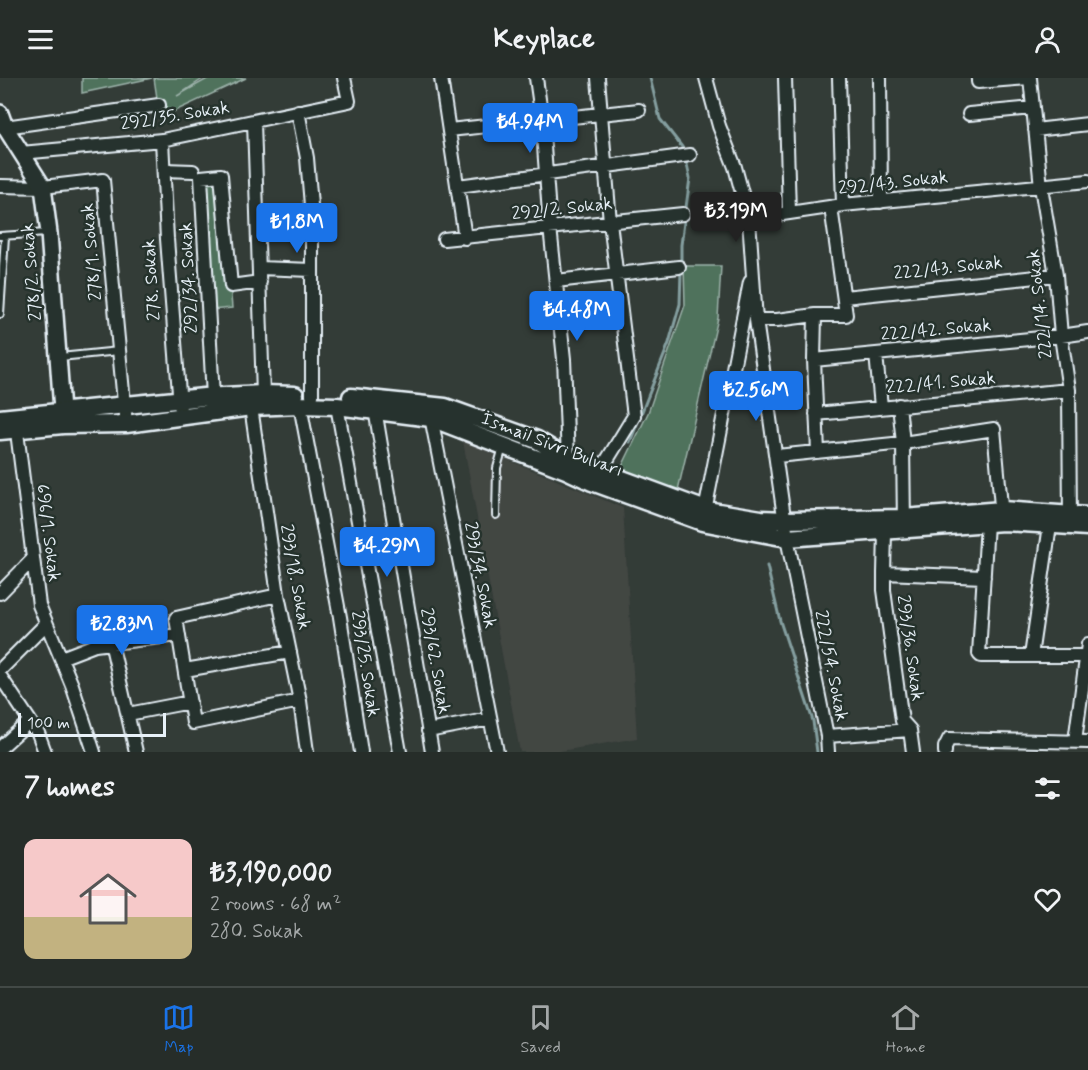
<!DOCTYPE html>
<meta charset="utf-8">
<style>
:root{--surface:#262d29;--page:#2e3531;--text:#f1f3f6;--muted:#a4a8a8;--line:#424946;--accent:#1a73e8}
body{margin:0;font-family:Mynerve,sans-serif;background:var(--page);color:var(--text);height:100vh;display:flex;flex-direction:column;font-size:22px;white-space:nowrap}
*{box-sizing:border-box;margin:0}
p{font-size:20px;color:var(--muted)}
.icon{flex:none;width:33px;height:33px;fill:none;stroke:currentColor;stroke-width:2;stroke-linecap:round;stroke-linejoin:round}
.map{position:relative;height:674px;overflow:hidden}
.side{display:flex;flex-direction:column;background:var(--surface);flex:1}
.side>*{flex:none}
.scale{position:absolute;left:18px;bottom:15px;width:148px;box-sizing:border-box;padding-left:6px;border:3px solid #e8f1f8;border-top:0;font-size:16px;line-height:21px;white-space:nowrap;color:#e8f1f8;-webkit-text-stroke:4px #26332d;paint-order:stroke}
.price{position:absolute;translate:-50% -51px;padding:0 14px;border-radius:6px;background:var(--accent);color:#fff;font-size:20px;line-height:39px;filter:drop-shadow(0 2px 3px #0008)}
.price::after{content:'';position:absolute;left:50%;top:36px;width:18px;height:14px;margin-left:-9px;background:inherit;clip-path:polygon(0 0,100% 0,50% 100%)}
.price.active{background:#222;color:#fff}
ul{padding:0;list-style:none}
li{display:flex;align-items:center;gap:18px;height:150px;padding:0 24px}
li span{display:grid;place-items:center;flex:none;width:168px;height:120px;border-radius:12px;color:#555}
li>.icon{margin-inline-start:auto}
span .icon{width:72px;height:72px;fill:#fffc;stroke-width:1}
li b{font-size:26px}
h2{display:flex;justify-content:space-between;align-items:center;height:72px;padding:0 24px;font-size:26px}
header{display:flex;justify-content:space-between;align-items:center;height:78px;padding:0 24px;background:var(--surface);font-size:27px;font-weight:800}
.dock{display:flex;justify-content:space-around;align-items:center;height:84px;border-top:2px solid var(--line);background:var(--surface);font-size:16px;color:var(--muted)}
.dock a{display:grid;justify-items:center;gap:3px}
.dock .active{color:var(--accent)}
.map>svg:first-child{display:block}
</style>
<header><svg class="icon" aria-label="menu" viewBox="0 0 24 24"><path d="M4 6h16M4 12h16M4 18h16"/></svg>Keyplace<svg class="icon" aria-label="person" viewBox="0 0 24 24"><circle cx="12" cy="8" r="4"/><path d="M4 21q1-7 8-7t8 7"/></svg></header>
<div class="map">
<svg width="1088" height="674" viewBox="0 0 1088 674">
<rect width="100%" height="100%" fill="#333c37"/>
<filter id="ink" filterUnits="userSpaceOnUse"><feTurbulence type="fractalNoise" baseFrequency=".0167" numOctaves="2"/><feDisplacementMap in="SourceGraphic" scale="12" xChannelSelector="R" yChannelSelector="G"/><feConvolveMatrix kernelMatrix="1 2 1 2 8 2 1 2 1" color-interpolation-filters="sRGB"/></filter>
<g filter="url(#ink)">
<path fill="#434643" d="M463,363L623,430L637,660L555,674H520Z"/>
<path fill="#50725c" stroke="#9cb2aa" stroke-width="1.5" d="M82,0H152L82,15Z
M154,0H204L177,18L209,0H246L160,40Z
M221,97L232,230L211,232L201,99Z
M684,188H721L718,240L678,412L619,395L648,335L685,227Z"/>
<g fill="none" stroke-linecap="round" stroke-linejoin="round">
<path stroke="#859fa0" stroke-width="3" d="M650,0L660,41L682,69L684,76
M681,185V167L690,100L686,82
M630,364L669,265L680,226L681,192
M767,488L780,543L813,643L817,674"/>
<defs>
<path id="service" d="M0,158L47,155
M0,236L5,158
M60,279L119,273
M496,437L497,390L503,369"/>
<path id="minor" d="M441,0L465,160
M536,0L542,42L550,149L564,281L568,381
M706,0L719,48L735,89L749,141L756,242L787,460L827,658L828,674
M785,0L789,134
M839,0L843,127
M880,0L881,124
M978,0V4L1029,0
M1030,0L1041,109L1056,197L1061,258L1069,312L1070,443
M298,33L307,80L312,139V318
M969,36L1033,30
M254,44L263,316
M5,49L159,27
M449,52L639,32
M1035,52L1088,46
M162,62L167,161L180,328
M21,75L162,62L349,23L344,0
M164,92L193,93
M0,108L43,109L103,102L126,346
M458,108L690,77
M749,141L843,127L1088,103
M444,161L683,136
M259,190L312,192
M556,203L679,189
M844,219L1056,197
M756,242H777L815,237
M876,276L881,329
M814,282L1061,258L1088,254
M213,319L201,99L221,97L231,208L260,204
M374,325L432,674
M300,327L340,539L361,674
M899,327L903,365L994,351L1002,439
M337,328L400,674
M251,329L278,517L300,623L307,674
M430,334L497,674
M816,336L1069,312
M16,346L39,527L72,607L94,674
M818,374L814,282L815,237H846L831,129
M777,378L903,365L904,447
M596,400L634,338L610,144L598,0
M704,438L750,204
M987,445L979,576L981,578H1086
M884,495L885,454
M0,515L32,482
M278,517L176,540L193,645L300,623
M111,564L136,674
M1031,578L1050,447
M61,580L95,567L179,557
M0,592L46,546
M185,592L290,574
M0,598L38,655L45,674
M128,636L190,624
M428,653L490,641
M827,658L910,652
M1075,663L1088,566
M0,670L30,643
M913,674L910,652L902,643L884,512V495L984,499
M945,674V669L949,661L1088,664"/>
<path id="tertiary" d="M0,35L5,49L43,109L49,155L63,346"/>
<path id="secondary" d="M351,319L445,329L537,362L568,381L706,432L761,441L785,442L904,440L1002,432L1088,438
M0,340L204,319L263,316L295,317
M0,353L63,347L126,346L251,329L300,327L337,328L431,340L566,392L592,404L702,444L787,460L1003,444L1088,449"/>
</defs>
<use href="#service" stroke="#e8f1f8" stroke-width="10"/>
<use href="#minor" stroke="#e8f1f8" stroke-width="16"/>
<use href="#tertiary" stroke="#e8f1f8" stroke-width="20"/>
<use href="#secondary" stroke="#e8f1f8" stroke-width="21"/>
<use href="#service" stroke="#26332d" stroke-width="6"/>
<use href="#minor" stroke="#26332d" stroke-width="12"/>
<use href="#tertiary" stroke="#26332d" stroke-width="15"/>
<use href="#secondary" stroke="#26332d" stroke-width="16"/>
</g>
</g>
<g text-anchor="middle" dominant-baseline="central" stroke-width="5" stroke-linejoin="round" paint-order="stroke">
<g font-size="18" fill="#e8f1f8" stroke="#26332d">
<text transform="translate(175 38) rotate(-9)">292/35. Sokak</text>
<text transform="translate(893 105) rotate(-6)">292/43. Sokak</text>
<text transform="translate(562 131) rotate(-6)">292/2. Sokak</text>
<text transform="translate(92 174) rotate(-95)">278/1. Sokak</text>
<text transform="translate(948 190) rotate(-6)">222/43. Sokak</text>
<text transform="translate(32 194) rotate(-95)">278/2. Sokak</text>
<text transform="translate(189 200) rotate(-93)">292/34. Sokak</text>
<text transform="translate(152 202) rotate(-94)">278. Sokak</text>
<text transform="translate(1040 226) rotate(-97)">222/14. Sokak</text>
<text transform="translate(936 252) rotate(-5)">222/42. Sokak</text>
<text transform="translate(941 305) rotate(-5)">222/41. Sokak</text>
<text transform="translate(552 367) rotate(21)">İsmail Sivri Bulvarı</text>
<text transform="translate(48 455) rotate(83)">696/1. Sokak</text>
<text transform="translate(480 497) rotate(79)">293/34. Sokak</text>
<text transform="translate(295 499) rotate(80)">293/18. Sokak</text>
<text transform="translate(910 570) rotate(82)">293/36. Sokak</text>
<text transform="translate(435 583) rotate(80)">293/62. Sokak</text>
<text transform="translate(365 586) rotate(81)">293/25. Sokak</text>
<text transform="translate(831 588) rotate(79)">222/54. Sokak</text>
</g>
</g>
</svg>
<div class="scale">100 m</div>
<b class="price" style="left:530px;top:76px">₺4.94M</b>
<b class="price active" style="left:736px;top:165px">₺3.19M</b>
<b class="price" style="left:297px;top:176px">₺1.8M</b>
<b class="price" style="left:577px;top:264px">₺4.48M</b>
<b class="price" style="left:756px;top:344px">₺2.56M</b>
<b class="price" style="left:387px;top:500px">₺4.29M</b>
<b class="price" style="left:122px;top:578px">₺2.83M</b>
</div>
<section class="side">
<h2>7 homes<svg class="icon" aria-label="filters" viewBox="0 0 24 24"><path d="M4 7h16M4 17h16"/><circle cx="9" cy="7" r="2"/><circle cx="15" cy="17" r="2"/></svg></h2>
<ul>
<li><span style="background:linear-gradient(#f6c9c9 65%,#c2b280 0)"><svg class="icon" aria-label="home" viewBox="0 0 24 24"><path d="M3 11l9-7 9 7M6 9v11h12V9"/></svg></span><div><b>₺3,190,000</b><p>2 rooms · 68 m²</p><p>280. Sokak</p></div><svg class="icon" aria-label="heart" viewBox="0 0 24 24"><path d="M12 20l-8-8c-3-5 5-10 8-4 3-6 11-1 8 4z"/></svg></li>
</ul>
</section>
<nav class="dock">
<a class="active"><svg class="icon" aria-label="map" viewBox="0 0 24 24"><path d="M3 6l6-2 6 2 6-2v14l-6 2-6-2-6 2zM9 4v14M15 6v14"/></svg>Map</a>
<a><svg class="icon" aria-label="saved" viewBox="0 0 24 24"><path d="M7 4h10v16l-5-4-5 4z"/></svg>Saved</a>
<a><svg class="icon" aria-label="home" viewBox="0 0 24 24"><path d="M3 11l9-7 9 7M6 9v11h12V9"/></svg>Home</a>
</nav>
